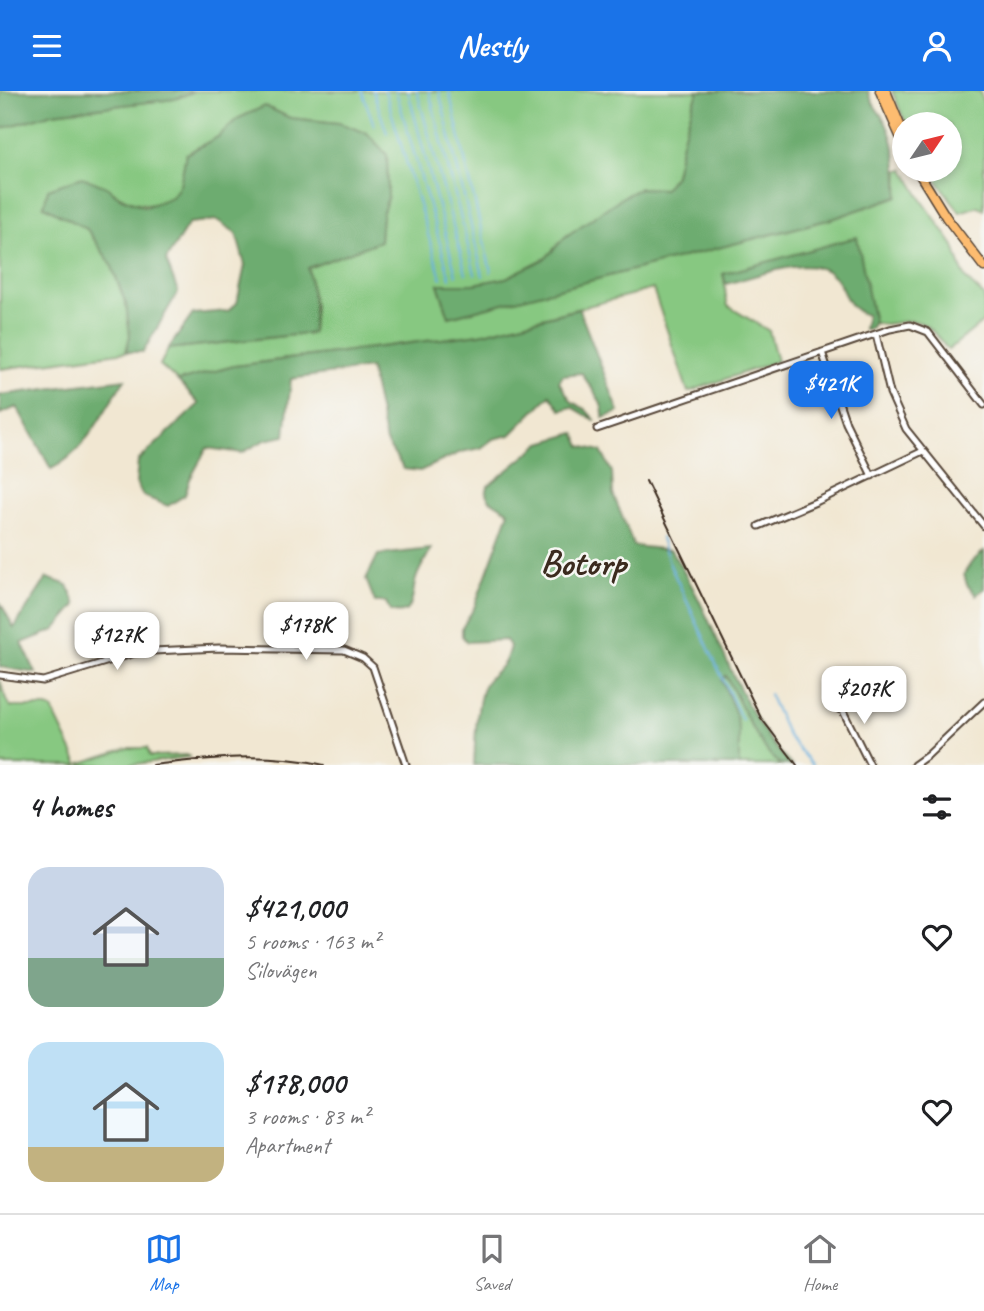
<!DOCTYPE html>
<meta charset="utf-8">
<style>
:root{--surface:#fff;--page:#f6f6f6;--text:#202124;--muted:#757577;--line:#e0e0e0;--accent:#1a73e8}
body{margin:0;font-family:Caveat,sans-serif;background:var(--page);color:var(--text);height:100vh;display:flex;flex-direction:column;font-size:26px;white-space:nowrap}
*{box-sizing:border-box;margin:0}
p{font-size:23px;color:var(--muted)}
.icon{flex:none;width:38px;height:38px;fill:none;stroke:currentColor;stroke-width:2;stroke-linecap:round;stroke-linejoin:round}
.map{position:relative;height:674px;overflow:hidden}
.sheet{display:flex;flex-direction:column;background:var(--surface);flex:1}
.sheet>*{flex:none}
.needle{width:46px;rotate:55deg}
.controls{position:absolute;left:892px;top:21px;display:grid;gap:14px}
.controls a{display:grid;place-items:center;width:70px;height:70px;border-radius:50%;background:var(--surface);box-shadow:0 4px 10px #0003;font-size:35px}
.price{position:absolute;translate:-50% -60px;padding:0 16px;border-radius:14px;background:#fff;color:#222;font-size:23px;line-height:46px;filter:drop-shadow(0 2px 4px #0008)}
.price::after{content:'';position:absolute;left:50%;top:42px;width:21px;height:16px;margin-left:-10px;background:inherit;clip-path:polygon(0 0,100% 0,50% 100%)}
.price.on{background:var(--accent);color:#fff}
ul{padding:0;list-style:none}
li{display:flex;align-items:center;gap:21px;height:175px;padding:0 28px}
li span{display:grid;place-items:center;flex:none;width:196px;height:140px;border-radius:21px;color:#555}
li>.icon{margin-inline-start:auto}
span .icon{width:84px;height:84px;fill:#fffc;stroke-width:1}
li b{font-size:30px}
h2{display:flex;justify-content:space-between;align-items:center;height:84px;padding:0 28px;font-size:30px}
header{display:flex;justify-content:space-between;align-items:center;height:91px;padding:0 28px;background:var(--accent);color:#fff;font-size:32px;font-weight:700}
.tab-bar{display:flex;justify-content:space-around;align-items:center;height:98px;border-top:2px solid var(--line);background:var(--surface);font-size:19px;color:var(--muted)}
.tab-bar a{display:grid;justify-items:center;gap:4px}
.tab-bar .on{color:var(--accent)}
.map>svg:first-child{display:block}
</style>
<header><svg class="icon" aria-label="menu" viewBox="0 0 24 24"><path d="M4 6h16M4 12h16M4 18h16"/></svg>Nestly<svg class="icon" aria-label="person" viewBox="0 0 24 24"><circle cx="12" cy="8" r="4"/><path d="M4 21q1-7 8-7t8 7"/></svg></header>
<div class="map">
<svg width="984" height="674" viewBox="0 0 984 674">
<rect width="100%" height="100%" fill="#f6f6f2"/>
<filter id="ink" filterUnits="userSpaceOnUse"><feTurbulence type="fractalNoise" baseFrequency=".0143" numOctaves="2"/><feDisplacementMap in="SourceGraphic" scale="14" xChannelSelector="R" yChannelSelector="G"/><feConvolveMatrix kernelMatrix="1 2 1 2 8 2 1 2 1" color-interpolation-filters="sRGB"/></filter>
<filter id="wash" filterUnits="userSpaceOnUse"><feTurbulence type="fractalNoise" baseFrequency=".00686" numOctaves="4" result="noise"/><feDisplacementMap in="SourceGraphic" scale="28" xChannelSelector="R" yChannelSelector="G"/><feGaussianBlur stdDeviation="1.57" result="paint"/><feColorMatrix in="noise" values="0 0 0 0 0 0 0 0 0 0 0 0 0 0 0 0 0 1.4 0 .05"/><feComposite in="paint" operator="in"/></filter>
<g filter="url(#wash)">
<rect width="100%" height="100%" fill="#f1e7d2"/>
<path fill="#87c881" stroke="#617950" stroke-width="2" d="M195,0H699L693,14L683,47L675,84L664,98L640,97L565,146L546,167L506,187L474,193H438L449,226L835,127L898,105L899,79L904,78L922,109L954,155L961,177L967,189L984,205V230L948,259C938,247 927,228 908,230C893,231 891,235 874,232L856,147L723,183C726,194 724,203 728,215L769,240L777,270L688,301L653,198L480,243L234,275L178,290L160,274L168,258L312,242L314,215L308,177L380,149L382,124L388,106L387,64L367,42L339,32L290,27L265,15L237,28L218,46L186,63C184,73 184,86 179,96C165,125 127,113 107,96L44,115L87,138L111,173L126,213L130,245L126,261L0,278V38L53,22L175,8Z
M892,0H980L984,15V119L978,115L960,121L929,79H950V33H906Z
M726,585C742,615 755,652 782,674H739V639L722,589Z
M0,589L6,609L11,616H47L52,618L79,674H0Z
M127,657H147L150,665L188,664L189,666L128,674H82L81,672Z"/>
<path fill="#6dac6f" stroke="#546b46" stroke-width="2" d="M0,0H195L175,8L53,22L0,38Z
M699,0H868C873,18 880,19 887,34C896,54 899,83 898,105L835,127L449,226L438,193H474L506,187L546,167L565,146L621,107L640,97L664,98L675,84L683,47L693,14Z
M265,15L290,27L339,32L367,42L387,64L388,106L382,124L380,150L308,177L314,215L312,242L168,258L193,223L228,220L237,212L245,174L236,142L217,129L189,132L166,169L178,201L143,261H126L130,245L126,213L111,173L87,138L44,115L48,98L82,86L107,96L119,106L145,116L172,106L180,94L186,63L218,46L237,28Z
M857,146L874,232L869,238H864L867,224C851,220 846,208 840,194C823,156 757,186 726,193L723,183Z
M579,218L619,321L603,327C605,310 589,296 582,282L563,284L559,291L572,311L585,318L596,330L572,316L561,319L550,304L510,344L493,348L481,357L461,361L420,380L404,378L386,351L370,277L291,288L285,345L265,349L242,362L207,357L190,388L185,404L168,415L143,405L136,392L138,370L199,313L178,290L234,275L480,243Z
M125,288C104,319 86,362 51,378L17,316L0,323V304Z
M575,342L581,355L601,360L612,381L613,403L634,455L671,459C679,473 688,487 695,501C725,559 744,627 792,674C790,674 784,674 781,673C762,664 737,605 726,585L722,589L735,621L739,639V674H474C475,655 476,606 486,591C500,573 503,582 510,555L506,549L467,551L462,545V537L474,517L509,421L490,409L486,403L488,395L541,352Z
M431,458C426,468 419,478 416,488C411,503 416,528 390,520L386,511H375L366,488L378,464Z
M984,460V498L976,504L967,494L964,483L971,472Z
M47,487L68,494L76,514L55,539L22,552L36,582L0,576V511L14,537Z"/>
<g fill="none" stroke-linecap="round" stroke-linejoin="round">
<path stroke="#67b0df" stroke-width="2" d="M362,0L374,34
M373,0L387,42
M385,0L441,187
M396,0L450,187
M408,0L456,184
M417,0L466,183
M429,0L475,183
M439,0L483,185
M449,0L491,181
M661,447L670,474L742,629
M769,603L788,645L813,674"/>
</g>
</g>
<g filter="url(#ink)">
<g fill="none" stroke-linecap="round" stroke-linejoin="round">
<defs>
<path id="minor" d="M876,243L890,302L906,338L984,435
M822,261L846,332L872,385
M597,338L890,238L910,234L928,241L984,314
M759,435L818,410L923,360
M0,584L43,590L135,562L153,560L219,557L344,559L363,567L373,576L406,674
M838,617L843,620L870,674
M914,674L928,664L984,611"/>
<path id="highway" d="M880,0L905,56
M886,0L902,39
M917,79L946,126L984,176"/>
</defs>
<use href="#minor" stroke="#564639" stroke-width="9"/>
<use href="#highway" stroke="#564639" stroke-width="11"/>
<use href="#minor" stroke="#fff" stroke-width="5"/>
<use href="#highway" stroke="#fdbc70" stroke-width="8"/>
<path stroke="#3b2a1e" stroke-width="2" d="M646,390L761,627L797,674
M152,674C210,667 266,661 324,674"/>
</g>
</g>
<g text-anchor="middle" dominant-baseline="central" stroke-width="5" stroke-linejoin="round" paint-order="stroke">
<g font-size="37" font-weight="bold" fill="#3b2a1e" stroke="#f6f6f2">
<text x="583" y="471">Botorp</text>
</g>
</g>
</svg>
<div class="controls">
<a><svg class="needle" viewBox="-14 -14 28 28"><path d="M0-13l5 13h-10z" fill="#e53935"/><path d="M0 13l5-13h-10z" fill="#757577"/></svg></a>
</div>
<b class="price on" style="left:831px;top:330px">$421K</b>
<b class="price" style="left:306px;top:571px">$178K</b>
<b class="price" style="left:117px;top:581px">$127K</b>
<b class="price" style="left:864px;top:635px">$207K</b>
</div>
<section class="sheet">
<h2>4 homes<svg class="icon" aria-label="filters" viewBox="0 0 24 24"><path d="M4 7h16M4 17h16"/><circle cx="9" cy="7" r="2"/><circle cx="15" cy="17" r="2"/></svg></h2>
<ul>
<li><span style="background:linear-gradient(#c9d6e8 65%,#7fa58c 0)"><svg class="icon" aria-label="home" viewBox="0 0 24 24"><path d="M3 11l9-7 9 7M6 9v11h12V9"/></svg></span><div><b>$421,000</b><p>5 rooms · 163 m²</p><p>Silovägen</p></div><svg class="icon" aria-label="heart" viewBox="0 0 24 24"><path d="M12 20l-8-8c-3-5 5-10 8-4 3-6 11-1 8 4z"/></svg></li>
<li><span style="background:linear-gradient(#bfe0f5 75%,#c2b280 0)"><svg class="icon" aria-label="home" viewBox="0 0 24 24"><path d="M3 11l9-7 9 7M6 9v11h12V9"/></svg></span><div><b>$178,000</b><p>3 rooms · 83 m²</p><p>Apartment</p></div><svg class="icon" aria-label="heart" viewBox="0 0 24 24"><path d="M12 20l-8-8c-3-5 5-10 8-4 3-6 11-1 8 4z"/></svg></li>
</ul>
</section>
<nav class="tab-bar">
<a class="on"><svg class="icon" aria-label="map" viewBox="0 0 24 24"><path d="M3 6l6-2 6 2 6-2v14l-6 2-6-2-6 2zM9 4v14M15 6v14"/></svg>Map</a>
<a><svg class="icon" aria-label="saved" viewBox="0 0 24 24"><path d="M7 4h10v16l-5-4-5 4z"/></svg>Saved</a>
<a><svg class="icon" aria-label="home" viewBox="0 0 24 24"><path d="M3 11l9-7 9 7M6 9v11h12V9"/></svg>Home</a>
</nav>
